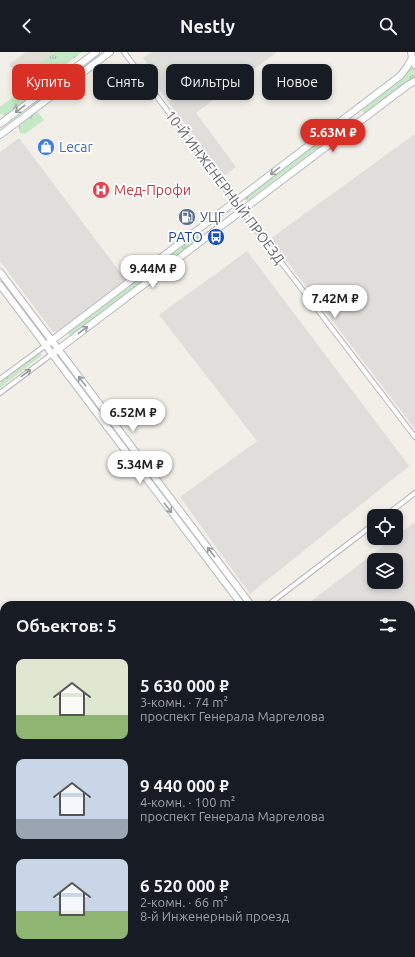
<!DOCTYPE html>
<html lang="ru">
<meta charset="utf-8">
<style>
:root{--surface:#171b24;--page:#20242c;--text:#f1f3f6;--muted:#9ea1a6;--accent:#d93025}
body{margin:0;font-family:Ubuntu,sans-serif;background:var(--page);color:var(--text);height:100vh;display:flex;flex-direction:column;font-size:15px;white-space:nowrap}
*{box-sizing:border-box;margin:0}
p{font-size:13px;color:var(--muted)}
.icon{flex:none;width:22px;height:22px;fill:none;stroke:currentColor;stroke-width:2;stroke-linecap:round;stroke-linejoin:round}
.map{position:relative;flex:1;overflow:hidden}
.sheet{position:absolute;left:0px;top:549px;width:415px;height:356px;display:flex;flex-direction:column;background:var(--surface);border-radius:12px 12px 0 0;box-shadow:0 2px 6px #0003}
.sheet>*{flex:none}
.top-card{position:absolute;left:12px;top:12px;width:391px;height:36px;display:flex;gap:8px}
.fabs{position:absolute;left:367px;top:457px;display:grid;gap:8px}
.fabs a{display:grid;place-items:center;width:36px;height:36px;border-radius:8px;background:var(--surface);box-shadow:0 2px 6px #0003;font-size:20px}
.price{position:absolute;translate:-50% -34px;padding:0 9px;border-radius:14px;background:#fff;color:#222;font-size:13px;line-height:26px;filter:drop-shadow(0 1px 2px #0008)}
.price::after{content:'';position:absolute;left:50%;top:24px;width:12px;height:9px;margin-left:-6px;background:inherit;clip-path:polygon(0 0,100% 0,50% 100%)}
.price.on{background:var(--accent);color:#fff}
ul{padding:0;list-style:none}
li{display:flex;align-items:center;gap:12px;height:100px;padding:0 16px}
li span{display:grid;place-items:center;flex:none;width:112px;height:80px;border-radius:8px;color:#555}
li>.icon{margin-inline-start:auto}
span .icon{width:48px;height:48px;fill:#fffc;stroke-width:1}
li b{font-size:17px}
h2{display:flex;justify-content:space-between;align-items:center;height:48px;padding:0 16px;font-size:17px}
.pill{padding:0 14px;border-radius:8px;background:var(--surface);box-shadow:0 2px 6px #0003;font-size:14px;line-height:36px}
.pill.on{background:var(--accent);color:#fff}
header{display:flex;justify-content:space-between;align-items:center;height:52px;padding:0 16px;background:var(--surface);font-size:18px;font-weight:700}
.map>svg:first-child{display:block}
</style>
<header><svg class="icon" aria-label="back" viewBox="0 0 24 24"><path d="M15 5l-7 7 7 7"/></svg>Nestly<svg class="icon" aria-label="search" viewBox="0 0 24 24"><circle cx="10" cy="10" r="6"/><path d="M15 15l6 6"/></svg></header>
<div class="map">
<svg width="415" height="905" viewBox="0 0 415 905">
<defs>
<pattern id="grass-tufts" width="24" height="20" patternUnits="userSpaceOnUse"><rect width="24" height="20" fill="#c5e8c5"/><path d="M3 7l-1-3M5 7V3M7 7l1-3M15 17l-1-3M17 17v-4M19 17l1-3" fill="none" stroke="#a3c0a4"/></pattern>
<pattern id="forest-firs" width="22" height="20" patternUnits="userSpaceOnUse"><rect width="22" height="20" fill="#c5e8c5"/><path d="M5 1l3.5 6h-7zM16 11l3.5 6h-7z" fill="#a3c0a4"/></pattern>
</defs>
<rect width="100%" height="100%" fill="#f1efe8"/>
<path fill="#e0deda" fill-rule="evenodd" d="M151,0H277L196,61L236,115L224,124L145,19L150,15L143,6Z
M415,82V377L270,187Z
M19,86L126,228L59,278L53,280L0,209V100Z
M247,199L409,414L250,542L180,445L257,389L159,263Z
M415,470V763L411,757V553H306L394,486H396V484ZM374,508H396V530H374Z
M4,759V841H0V763Z"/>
<path fill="#e1ded6" d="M26,0H74L26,35L9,12Z"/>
<path fill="url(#grass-tufts)" d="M55,0H82L30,40L26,35L37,26L31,18Z
M102,0H105L15,67Z
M412,13L415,16V27L365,62L362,58L402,27Z
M37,59L44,68L25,82L21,81L19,79V74Z
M337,75L340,79L247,149L243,145Z
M199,182H201L203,184L202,186L70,284L67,280Z
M40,301L42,303L0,336V331Z
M411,796H415V877L411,878Z
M0,847H4V901H166L165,905H0Z
M173,901H230L198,905H176Z
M285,901H314L282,905H253Z"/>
<path fill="url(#forest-firs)" d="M24,37L27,40L29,46L27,49L8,63L0,62V55Z"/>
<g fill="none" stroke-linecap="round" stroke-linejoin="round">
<defs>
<path id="street" d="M124,0L235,150L415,385
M0,327L46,293
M0,341L52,302
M385,464L415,441
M268,553L374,472
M0,757L4,754
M411,793H415
M0,844H4
M171,901L174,905
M166,905L167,901"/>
<path id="secondary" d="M411,0L412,6L415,13
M0,72L96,0
M0,83L110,0
M0,220L251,553
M0,233L242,553
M46,293L400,24L407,15L412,6
M52,302L408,33L415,29
M411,762L415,768
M411,775L415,780
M411,882H415
M411,892H415
M226,905L259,901
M315,905L346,901"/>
</defs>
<use href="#street" stroke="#b5b8bc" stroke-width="6"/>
<use href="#secondary" stroke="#b6babf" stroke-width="8"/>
<use href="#street" stroke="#fff" stroke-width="4"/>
<use href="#secondary" stroke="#fff" stroke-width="6"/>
</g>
<defs><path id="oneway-shaft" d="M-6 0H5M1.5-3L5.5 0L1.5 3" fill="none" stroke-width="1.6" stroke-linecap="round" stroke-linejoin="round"/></defs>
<g stroke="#979a9d">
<use href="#oneway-shaft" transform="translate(20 57) rotate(143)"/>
<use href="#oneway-shaft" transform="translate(275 119) rotate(142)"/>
<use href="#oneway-shaft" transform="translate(83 278) rotate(-37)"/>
<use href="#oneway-shaft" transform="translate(26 321) rotate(-37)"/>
<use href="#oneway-shaft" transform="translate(82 329) rotate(-127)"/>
<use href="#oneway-shaft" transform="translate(168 456) rotate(53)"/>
<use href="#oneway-shaft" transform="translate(211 500) rotate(-127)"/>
</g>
<defs>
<symbol id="shop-disc" viewBox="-11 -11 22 22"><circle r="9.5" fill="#3f7fe0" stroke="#fff"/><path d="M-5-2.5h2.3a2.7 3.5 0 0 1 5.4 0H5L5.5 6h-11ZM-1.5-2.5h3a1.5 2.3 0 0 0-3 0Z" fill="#fff"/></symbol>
<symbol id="hospital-disc" viewBox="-11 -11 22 22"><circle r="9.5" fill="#e0444e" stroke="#fff"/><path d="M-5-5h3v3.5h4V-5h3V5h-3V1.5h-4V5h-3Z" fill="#fff"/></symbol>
<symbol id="fuel-disc" viewBox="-11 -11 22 22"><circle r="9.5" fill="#5c6f8a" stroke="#fff"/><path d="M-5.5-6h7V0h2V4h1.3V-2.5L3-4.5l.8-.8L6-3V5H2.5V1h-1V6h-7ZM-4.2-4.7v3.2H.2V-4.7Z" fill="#fff"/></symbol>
<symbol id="bus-disc" viewBox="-11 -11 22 22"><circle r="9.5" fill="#1a4fb4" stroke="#fff"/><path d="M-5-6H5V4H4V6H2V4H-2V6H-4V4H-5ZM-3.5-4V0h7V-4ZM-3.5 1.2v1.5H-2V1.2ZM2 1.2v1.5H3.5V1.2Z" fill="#fff"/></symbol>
</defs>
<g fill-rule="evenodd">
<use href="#shop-disc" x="36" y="85" width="20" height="20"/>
<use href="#hospital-disc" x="91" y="128" width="20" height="20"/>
<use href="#fuel-disc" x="177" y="155" width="20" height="20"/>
<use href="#bus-disc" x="206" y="175" width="20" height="20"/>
</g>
<g text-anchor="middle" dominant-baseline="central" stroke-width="3.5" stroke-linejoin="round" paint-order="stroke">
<g font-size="14" fill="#366cbe" stroke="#fff" text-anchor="start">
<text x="59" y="95">Lecar</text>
</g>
<g font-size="14" fill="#5f6368" stroke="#fff">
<text transform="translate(225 135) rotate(53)">10-Й ИНЖЕНЕРНЫЙ ПРОЕЗД</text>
</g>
<g font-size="14" fill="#be3a42" stroke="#fff" text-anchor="start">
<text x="114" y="138">Мед-Профи</text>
</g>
<g font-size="14" fill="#4e5e75" stroke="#fff" text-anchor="start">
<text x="200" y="165">УЦГ</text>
</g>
<g font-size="14" fill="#164399" stroke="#fff" text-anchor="end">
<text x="203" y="185">РАТО</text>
</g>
</g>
</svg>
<div class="fabs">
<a><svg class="icon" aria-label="locate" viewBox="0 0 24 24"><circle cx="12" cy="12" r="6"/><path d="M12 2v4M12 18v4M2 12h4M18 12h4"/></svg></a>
<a><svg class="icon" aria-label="layers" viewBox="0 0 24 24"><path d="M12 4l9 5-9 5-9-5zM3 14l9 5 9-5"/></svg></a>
</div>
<b class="price on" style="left:333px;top:101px">5.63M ₽</b>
<b class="price" style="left:153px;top:237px">9.44M ₽</b>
<b class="price" style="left:335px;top:267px">7.42M ₽</b>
<b class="price" style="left:133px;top:381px">6.52M ₽</b>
<b class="price" style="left:140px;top:433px">5.34M ₽</b>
<div class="top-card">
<a class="pill on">Купить</a>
<a class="pill">Снять</a>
<a class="pill">Фильтры</a>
<a class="pill">Новое</a>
</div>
<section class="sheet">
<h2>Объектов: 5<svg class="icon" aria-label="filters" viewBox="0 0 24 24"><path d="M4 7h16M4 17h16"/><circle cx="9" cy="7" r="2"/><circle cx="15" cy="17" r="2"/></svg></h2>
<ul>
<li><span style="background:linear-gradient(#dfe7d0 70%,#8fb573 0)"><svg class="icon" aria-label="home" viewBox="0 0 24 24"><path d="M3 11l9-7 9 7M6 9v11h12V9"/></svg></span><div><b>5 630 000 ₽</b><p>3-комн. · 74 m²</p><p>проспект Генерала Маргелова</p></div></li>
<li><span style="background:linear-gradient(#c9d6e8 75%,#9aa5b1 0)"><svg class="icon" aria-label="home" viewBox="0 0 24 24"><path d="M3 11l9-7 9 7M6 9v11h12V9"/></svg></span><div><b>9 440 000 ₽</b><p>4-комн. · 100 m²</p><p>проспект Генерала Маргелова</p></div></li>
<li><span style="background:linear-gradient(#c9d6e8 65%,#8fb573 0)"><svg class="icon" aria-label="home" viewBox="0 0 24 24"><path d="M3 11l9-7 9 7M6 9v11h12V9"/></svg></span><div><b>6 520 000 ₽</b><p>2-комн. · 66 m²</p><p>8-й Инженерный проезд</p></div></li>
</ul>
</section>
</div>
